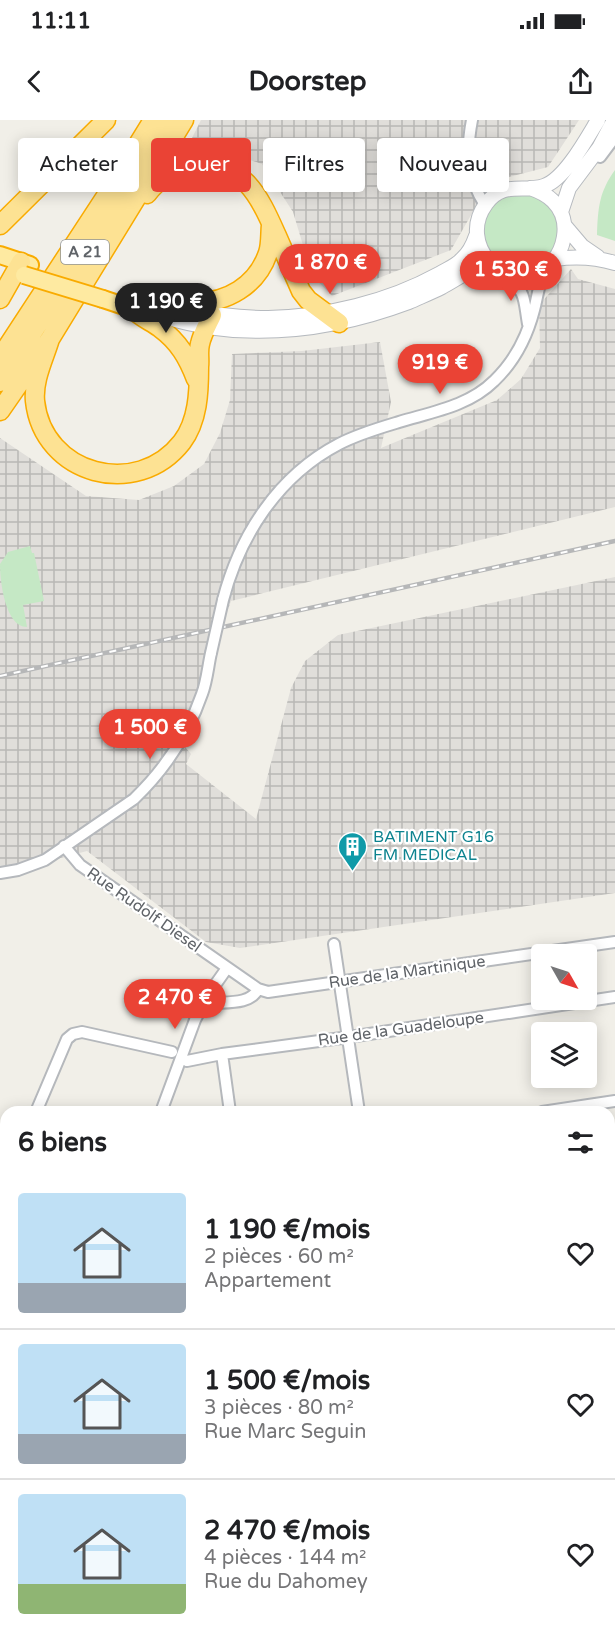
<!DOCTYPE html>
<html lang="fr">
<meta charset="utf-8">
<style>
:root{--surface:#fff;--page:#f2f2f2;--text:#202124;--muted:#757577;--line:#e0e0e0;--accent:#ea4335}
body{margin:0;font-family:"Varela Round",sans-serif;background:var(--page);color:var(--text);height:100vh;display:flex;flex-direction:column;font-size:22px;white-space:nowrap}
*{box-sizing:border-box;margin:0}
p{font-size:20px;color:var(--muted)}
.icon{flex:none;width:33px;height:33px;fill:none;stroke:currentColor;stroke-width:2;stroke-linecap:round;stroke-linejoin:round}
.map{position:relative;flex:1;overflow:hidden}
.sheet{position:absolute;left:0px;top:986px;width:615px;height:536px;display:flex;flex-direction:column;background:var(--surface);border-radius:18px 18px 0 0;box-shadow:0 3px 15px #0003}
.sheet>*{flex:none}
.hud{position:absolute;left:18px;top:18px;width:579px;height:54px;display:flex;gap:12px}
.needle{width:39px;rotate:129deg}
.fabs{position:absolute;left:531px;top:824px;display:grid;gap:12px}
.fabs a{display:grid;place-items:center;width:66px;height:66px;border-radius:6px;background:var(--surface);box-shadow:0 3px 15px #0003;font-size:30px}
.price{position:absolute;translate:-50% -51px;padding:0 14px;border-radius:21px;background:var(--accent);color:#fff;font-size:20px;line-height:39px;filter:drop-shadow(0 2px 3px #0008)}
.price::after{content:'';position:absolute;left:50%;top:36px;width:18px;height:14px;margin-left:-9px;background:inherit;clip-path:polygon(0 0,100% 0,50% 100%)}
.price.active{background:#222;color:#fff}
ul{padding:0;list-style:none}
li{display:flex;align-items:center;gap:18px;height:150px;padding:0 18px}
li+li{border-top:2px solid var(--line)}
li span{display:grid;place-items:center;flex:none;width:168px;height:120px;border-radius:6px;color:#555}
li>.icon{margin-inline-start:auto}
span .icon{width:72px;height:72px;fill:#fffc;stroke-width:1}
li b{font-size:26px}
h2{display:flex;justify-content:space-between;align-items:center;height:72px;padding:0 18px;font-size:26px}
.chip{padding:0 21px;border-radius:6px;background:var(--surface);box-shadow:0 3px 15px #0003;font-size:21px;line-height:54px}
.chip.active{background:var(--accent);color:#fff}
.status{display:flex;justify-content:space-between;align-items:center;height:42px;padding:0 30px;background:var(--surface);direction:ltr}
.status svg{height:16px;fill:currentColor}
header{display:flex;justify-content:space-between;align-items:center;height:78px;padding:0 18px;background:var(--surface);font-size:27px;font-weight:700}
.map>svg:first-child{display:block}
</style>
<div class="status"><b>11:11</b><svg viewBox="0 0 49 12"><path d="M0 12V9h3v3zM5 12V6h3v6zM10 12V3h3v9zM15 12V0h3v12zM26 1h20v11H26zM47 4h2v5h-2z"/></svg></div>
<header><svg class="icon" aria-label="back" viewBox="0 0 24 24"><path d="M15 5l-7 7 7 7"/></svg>Doorstep<svg class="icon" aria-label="share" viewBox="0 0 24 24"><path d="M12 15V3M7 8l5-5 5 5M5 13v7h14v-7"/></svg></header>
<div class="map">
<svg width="615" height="1520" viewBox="0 0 615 1520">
<defs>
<pattern id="industrial-grid" width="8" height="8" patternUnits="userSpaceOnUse" patternTransform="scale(1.5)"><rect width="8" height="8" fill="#e0deda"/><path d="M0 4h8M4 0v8" fill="none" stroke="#b9b8b5"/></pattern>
</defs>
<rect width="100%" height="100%" fill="#f1efe8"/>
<path fill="url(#industrial-grid)" d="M201,0H579L548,47L490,62L451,130L332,176L312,155L293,92L262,44L191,20Z
M571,149L578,159L615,169V387L231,481L181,622L191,634L186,644L256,699L291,568L305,541L338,515L615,457V773L240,828L206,822L87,731L0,754V318L86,376L139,380L174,366L204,344L220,313L230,280L232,234L302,231L380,222L391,282L381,328L497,280L521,259L540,228L539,185Z"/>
<path fill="#c5e8c5" d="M615,50V121L597,115C598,88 599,72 615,50Z
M482 111a38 38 0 1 1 76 0a38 38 0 1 1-76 0Z
M30,426L32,433H34L44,481L23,485L27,507C5,507 0,461 0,444L8,432Z"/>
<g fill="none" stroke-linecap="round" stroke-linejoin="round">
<defs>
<path id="minor" d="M472,0C466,31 467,58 485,85
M469,32L483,53L505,70
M600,37L615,17
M505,153C527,176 523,174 528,204
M223,480C240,415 278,356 339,324C358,314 379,308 399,302C432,292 469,286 494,261C514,242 527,217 534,190C538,175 539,161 546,147
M64,726L80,745L258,869
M0,753L18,750L45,740L134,679C165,649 188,615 202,574C207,561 208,546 211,533
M334,824L359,992
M208,875L214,883C229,882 251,884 258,869L268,872L615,822
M222,934L230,992
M187,941L222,934L349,917L615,877
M36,992L67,919L73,914L82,912L172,932
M161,992L195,900L208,875L227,848
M542,992L615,981
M609,1086L615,1085
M0,1089L6,1071
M609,1141H615
M609,1195L615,1194
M0,1246L6,1247
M609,1247L615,1246
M0,1259L6,1260
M609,1299L615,1298
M609,1410L615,1412
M609,1424L615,1426
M64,1520L65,1515
M198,1520L200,1515
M304,1520L306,1515
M411,1520L412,1515
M520,1520L521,1515"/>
<path id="secondary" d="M530,68C539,71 547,75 553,81C573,101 565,135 544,149C503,175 457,123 486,84C503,60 523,73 544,66C565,59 587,18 598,0
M561,92L569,68L599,28L614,0
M565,106L582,126L598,137
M555,139C576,136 595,137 615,143
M177,188C207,193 237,198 268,198C326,197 388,182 439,154C447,149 456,146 462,139C469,133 473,125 476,116
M141,191C163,197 185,203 207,207C275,217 345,206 409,182C420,177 432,172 442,167C459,158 473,146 492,145"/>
<path id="trunk" d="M0,135L30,145
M103,179L133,189"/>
<path id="motorway" d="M147,74C159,58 174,50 193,47C243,38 260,78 277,116C285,134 293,153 301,171L308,180L339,203
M0,105L106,0
M133,177C152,173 173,181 192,182C227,184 257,165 268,133C271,124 270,114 271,105
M0,179L21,142
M133,189C141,198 151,201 160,208C179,222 188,238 196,259
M50,219C44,239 33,260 35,281C43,355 137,380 182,322C198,301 199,272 199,247C200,240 198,231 200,224C202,214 208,204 212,195
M0,238L108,73L153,0
M0,262L118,82L168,0
M0,291L50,219L184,0"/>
</defs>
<use href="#minor" stroke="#b5b8bc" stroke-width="14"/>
<use href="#secondary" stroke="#b6babf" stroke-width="16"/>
<use href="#trunk" stroke="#f9ab00" stroke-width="20"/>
<use href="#motorway" stroke="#f9ab00" stroke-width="21"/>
<use href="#minor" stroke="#fff" stroke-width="10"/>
<use href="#secondary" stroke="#fff" stroke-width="14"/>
<use href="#trunk" stroke="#feeaa1" stroke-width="16"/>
<use href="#motorway" stroke="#fde293" stroke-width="18"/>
<defs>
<path id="rail" d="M0,556L615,421"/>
</defs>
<use href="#rail" stroke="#b6b7b8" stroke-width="4.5"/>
<use href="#rail" stroke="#fff" stroke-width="2" stroke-dasharray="7" stroke-linecap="butt"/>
<defs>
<path id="minor-bridge" d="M211,533L223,480"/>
<path id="trunk-bridge" d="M24,155L103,179"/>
</defs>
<use href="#minor-bridge" stroke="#b5b8bc" stroke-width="14" stroke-linecap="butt"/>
<use href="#trunk-bridge" stroke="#f9ab00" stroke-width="20" stroke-linecap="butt"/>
<use href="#minor-bridge" stroke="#fff" stroke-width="10"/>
<use href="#trunk-bridge" stroke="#feeaa1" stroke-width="16"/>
</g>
<defs>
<symbol id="building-pin" viewBox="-11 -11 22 30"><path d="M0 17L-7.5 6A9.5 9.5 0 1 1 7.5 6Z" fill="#0f9aa8" stroke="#fff"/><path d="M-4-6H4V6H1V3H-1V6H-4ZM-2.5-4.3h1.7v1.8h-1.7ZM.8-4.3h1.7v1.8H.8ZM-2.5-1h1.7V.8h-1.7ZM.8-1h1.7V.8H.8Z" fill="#fff"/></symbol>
</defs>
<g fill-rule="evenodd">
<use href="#building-pin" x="336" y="710" width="33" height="45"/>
</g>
<g text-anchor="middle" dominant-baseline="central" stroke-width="4.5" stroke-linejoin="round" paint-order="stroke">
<rect fill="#fff" stroke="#8f9295" stroke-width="1.5" x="61" y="120" width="48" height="24" rx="4.5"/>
<g font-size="15" font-weight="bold" fill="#5f6368">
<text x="85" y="132">A 21</text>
</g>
<g font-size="16" fill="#0d838f" stroke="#fff" text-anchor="start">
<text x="373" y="717">BATIMENT G16<tspan x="373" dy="18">FM MEDICAL</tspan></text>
</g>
<g font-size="16" fill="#5f6368" stroke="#fff">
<text transform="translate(144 790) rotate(35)">Rue Rudolf Diesel</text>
<text transform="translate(407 852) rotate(-8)">Rue de la Martinique</text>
<text transform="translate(401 909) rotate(-8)">Rue de la Guadeloupe</text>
</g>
</g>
</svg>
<div class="fabs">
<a><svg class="needle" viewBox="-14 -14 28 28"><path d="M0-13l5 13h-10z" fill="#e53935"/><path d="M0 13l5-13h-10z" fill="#757577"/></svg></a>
<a><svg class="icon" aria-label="layers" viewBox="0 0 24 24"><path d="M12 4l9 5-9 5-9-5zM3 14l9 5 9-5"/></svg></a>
</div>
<b class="price" style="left:330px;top:175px">1 870 €</b>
<b class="price" style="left:511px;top:182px">1 530 €</b>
<b class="price active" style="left:166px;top:214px">1 190 €</b>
<b class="price" style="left:440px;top:275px">919 €</b>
<b class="price" style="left:150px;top:640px">1 500 €</b>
<b class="price" style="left:175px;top:910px">2 470 €</b>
<div class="hud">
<a class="chip">Acheter</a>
<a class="chip active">Louer</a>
<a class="chip">Filtres</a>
<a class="chip">Nouveau</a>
</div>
<section class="sheet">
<h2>6 biens<svg class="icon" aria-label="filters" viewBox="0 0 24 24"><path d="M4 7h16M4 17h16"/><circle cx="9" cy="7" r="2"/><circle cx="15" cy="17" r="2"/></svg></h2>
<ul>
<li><span style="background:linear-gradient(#bfe0f5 75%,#9aa5b1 0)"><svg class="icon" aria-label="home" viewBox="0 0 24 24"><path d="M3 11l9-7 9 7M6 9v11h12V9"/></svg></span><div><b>1 190 €/mois</b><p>2 pièces · 60 m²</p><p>Appartement</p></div><svg class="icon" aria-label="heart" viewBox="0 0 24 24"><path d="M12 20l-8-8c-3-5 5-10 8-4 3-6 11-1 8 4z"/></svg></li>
<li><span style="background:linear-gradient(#bfe0f5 75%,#9aa5b1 0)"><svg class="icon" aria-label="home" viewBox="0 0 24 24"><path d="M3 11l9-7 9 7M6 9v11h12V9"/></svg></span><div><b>1 500 €/mois</b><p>3 pièces · 80 m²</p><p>Rue Marc Seguin</p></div><svg class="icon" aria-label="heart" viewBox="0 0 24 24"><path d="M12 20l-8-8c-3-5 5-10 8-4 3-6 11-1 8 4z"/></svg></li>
<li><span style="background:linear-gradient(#bfe0f5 75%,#8fb573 0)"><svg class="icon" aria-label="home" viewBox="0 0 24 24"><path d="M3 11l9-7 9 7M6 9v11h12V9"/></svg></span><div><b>2 470 €/mois</b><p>4 pièces · 144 m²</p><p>Rue du Dahomey</p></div><svg class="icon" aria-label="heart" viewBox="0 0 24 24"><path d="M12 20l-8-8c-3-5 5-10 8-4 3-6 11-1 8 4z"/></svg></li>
</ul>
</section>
</div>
